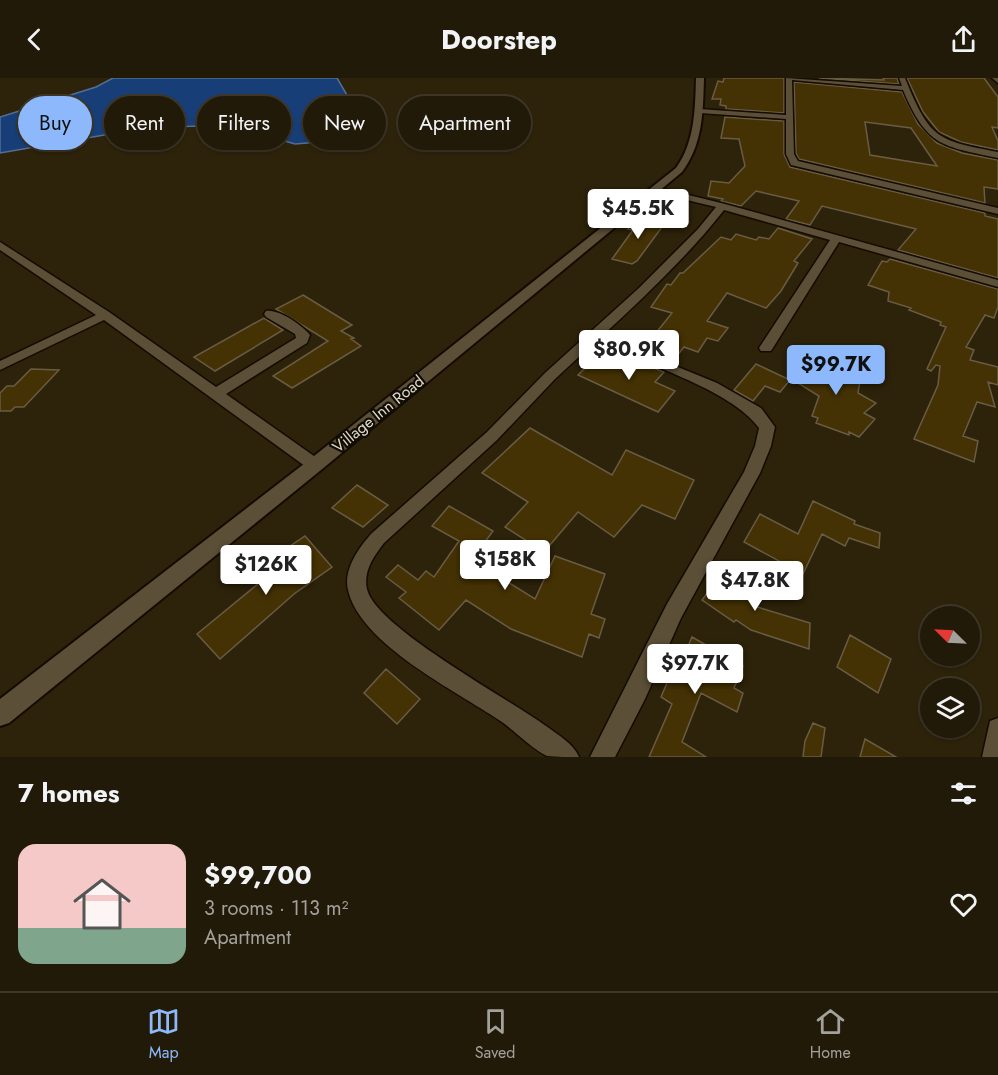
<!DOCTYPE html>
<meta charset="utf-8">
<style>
:root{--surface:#221a08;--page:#2a2312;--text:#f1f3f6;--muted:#a2a19c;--line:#3f3829;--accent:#8db9fc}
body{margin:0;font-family:Jost,sans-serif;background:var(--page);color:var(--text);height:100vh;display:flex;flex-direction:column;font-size:22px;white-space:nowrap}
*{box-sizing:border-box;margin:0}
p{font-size:20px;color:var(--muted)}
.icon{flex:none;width:33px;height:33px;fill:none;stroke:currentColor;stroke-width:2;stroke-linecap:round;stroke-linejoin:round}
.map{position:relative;height:679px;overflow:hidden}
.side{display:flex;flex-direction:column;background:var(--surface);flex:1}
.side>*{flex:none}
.top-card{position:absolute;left:18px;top:18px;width:600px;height:54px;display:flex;gap:12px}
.needle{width:39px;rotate:294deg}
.controls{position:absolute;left:920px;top:528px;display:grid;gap:12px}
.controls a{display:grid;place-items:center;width:60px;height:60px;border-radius:50%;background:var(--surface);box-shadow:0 2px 4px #0004,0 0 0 2px var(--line);font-size:30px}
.price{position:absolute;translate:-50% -51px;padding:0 14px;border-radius:6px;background:#fff;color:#222;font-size:20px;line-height:39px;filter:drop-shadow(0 2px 3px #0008)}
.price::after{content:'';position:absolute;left:50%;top:36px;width:18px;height:14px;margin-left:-9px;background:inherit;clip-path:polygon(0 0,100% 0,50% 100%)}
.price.active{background:var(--accent);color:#111}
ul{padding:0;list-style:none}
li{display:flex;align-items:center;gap:18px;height:150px;padding:0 18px}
li span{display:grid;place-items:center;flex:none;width:168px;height:120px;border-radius:18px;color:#555}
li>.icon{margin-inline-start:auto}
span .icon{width:72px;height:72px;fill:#fffc;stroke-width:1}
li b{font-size:26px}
h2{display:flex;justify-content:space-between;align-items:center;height:72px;padding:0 18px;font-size:26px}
.pill{padding:0 21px;border-radius:27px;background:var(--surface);box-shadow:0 2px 4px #0004,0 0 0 2px var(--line);font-size:21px;line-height:54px}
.pill.active{background:var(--accent);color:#111}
header{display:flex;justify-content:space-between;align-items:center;height:78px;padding:0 18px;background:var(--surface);font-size:27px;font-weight:700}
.tab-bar{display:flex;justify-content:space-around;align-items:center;height:84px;border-top:2px solid var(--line);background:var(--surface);font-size:16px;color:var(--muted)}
.tab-bar a{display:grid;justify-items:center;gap:3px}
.tab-bar .active{color:var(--accent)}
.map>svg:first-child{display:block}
</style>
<header><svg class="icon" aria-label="back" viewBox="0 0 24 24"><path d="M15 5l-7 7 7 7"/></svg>Doorstep<svg class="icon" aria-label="share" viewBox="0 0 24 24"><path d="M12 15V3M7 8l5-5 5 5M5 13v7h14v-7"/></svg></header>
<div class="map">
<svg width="998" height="679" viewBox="0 0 998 679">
<rect width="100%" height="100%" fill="#2d220a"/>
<path fill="#183e78" stroke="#556d92" stroke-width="1.5" d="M113,0H337L354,29L351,51L332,63L295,66L264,57L198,48L145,50L0,75V39L96,9Z"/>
<path fill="#453204" stroke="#695c44" stroke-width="1.5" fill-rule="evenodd" d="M724,0H784V35L726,31V28L720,27L721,21H712L718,3L723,4Z
M819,0L884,2L883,0H897L899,6Z
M907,0H984L998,19V50L992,49L998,63V72L961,64L939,54L923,34Z
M794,4L902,14L918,46L937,65L962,75L998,82V111L984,109L985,125L799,81L796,75ZM865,44L911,50L937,88L870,77Z
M725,39L784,43V76L790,89L985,135V138L998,141V200L898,172L916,151L822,128L810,147L786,141L799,123L756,113L741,128L721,123L723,121L708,118L711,103L729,105L745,88L739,61L721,60Z
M642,138L665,145L637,183L632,186L612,181L633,152L628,151Z
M778,150L812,161L794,183L798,185L781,213L766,230L727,215L707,243L728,250L718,263L707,260L698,274L684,269L672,284L630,267L640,257L651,261L672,235L651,229L667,206L671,207L680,195H683L721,159L731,162L736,156L756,162L759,159L769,161Z
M890,181L998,211V229L994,240L985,237L966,269L974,272L970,282L998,289V307L988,304L995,329L977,324L963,358L978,363L974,384L914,361L938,307L940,288L936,287L931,293L927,291L946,249L940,247L941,244L909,232L911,230L888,223L889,214L868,207L882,183L887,184Z
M303,217L352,247L341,253L354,260L351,261L361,268L292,310L273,298L328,263L276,231Z
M264,240L283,252L215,293L194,279Z
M621,277L664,294L655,304L675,313L658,334L578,297L597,278L613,285Z
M803,280L812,283L813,280L861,296L858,315L876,325L864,335L875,341L859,359L849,354V357L816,345L818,340L812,338L819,318L793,302Z
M756,286L790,302L780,314L765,308L753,323L734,312Z
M31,291L59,292L24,329H15L11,333H0V315L7,308H14Z
M530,350L612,397L626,372L694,402L675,441L642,427L614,459L578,434L544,474L505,449L528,424L482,395Z
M357,407L388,427L363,449L332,430Z
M813,423L855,443L854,446L880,455L879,470L849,460L845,468L822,456L803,496L744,464L760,436L798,456Z
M449,428L493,453L474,479L486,485L484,488L491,491L490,493L535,521L555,478L605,496L591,536L605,541L599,560L589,556L582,579L511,551L466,522L439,552L399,520L406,514L386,499L398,487L418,502L426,493L434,499L459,463L432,448Z
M305,458L332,489L294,516L220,581L197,556L275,492L268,483Z
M733,496L751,509L749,513L759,520L754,528L810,545L809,571L751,552L736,542L734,544L702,522L720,498L727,503Z
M850,557L891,581L878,615L837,589Z
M692,559L743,588L734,610L743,615L737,634L701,615L682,664L706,679H649L672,626L661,619L670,598L674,600Z
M386,591L420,621L397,646L364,615Z
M813,645L825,650L821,679H803L805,663Z
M865,661L896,679H860Z"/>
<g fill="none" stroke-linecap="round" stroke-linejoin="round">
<defs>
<path id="minor" d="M786,0L902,8L899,0H905C930,61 936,62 998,74V80C942,68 927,69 903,12L792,2L794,76L798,83L998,130V136L791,87L786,76V41L700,35L696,33L700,31L786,37Z
M992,0H998V5Z
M656,109L725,126L998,202V209L839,164L771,273H761L759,270L830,162L724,132C688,178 645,218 602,258L717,305L761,330L775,349L771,368L760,395L681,540L645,621L615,679H590L667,526L744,394L755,368L759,350C732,312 639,283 595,264L555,301L497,362L384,465C374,478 363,493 367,511C375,549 511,622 546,648C558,657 573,665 579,679C570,679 555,679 547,678C531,670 514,652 499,642C456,613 360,566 348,512C343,492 359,469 372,455L487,354L545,295L639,210L698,151L716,129L653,114L651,112Z
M0,164L109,234L216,309L296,260L295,256L266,239L264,236L266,233C279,231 302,247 310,257L307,265L226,316L321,383L323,387L321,391L315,393L309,391L104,242L0,292V283L96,237L0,172Z
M998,640V679H982L990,643Z"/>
<path id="tertiary" d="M696,0H704C703,34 703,66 682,94L321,392L9,645L0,648V621L309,382L676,90C695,64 695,31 696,0Z"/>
</defs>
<use href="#minor" stroke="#150b00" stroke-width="3"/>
<use href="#tertiary" stroke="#150b00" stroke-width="4"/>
<use href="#minor" fill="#5b4f37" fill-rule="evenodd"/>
<use href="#tertiary" fill="#5b4f37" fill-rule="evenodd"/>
</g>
<g text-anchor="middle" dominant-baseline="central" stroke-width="4.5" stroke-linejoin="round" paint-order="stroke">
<g font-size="16" fill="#e2dbcd" stroke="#110c04">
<text transform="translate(378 336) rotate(-39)">Village Inn Road</text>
</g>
</g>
</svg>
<div class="controls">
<a><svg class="needle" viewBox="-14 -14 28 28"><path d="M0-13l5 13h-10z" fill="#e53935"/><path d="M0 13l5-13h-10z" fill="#a2a19c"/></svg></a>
<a><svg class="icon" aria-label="layers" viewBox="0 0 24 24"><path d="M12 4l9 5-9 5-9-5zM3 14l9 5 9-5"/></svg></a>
</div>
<b class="price" style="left:638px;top:162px">$45.5K</b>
<b class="price" style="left:629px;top:303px">$80.9K</b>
<b class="price active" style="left:836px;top:318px">$99.7K</b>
<b class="price" style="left:505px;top:513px">$158K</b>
<b class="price" style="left:266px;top:518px">$126K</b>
<b class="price" style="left:755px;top:534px">$47.8K</b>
<b class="price" style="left:695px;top:617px">$97.7K</b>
<div class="top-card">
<a class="pill active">Buy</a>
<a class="pill">Rent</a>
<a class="pill">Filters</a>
<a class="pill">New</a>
<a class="pill">Apartment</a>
</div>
</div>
<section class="side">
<h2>7 homes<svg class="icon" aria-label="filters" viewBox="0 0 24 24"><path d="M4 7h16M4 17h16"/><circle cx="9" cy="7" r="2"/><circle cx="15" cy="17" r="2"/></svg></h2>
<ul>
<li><span style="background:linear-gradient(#f6c9c9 70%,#7fa58c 0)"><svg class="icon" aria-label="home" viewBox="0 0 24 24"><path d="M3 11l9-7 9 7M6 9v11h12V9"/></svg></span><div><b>$99,700</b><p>3 rooms · 113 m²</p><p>Apartment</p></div><svg class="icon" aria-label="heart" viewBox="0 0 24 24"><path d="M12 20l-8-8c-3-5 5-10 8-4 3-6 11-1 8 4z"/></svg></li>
</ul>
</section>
<nav class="tab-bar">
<a class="active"><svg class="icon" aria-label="map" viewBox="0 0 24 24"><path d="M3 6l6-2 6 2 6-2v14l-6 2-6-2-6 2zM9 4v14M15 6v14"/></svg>Map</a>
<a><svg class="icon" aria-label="saved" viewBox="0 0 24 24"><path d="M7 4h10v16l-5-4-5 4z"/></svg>Saved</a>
<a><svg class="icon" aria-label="home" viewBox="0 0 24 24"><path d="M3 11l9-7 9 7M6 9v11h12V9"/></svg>Home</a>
</nav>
